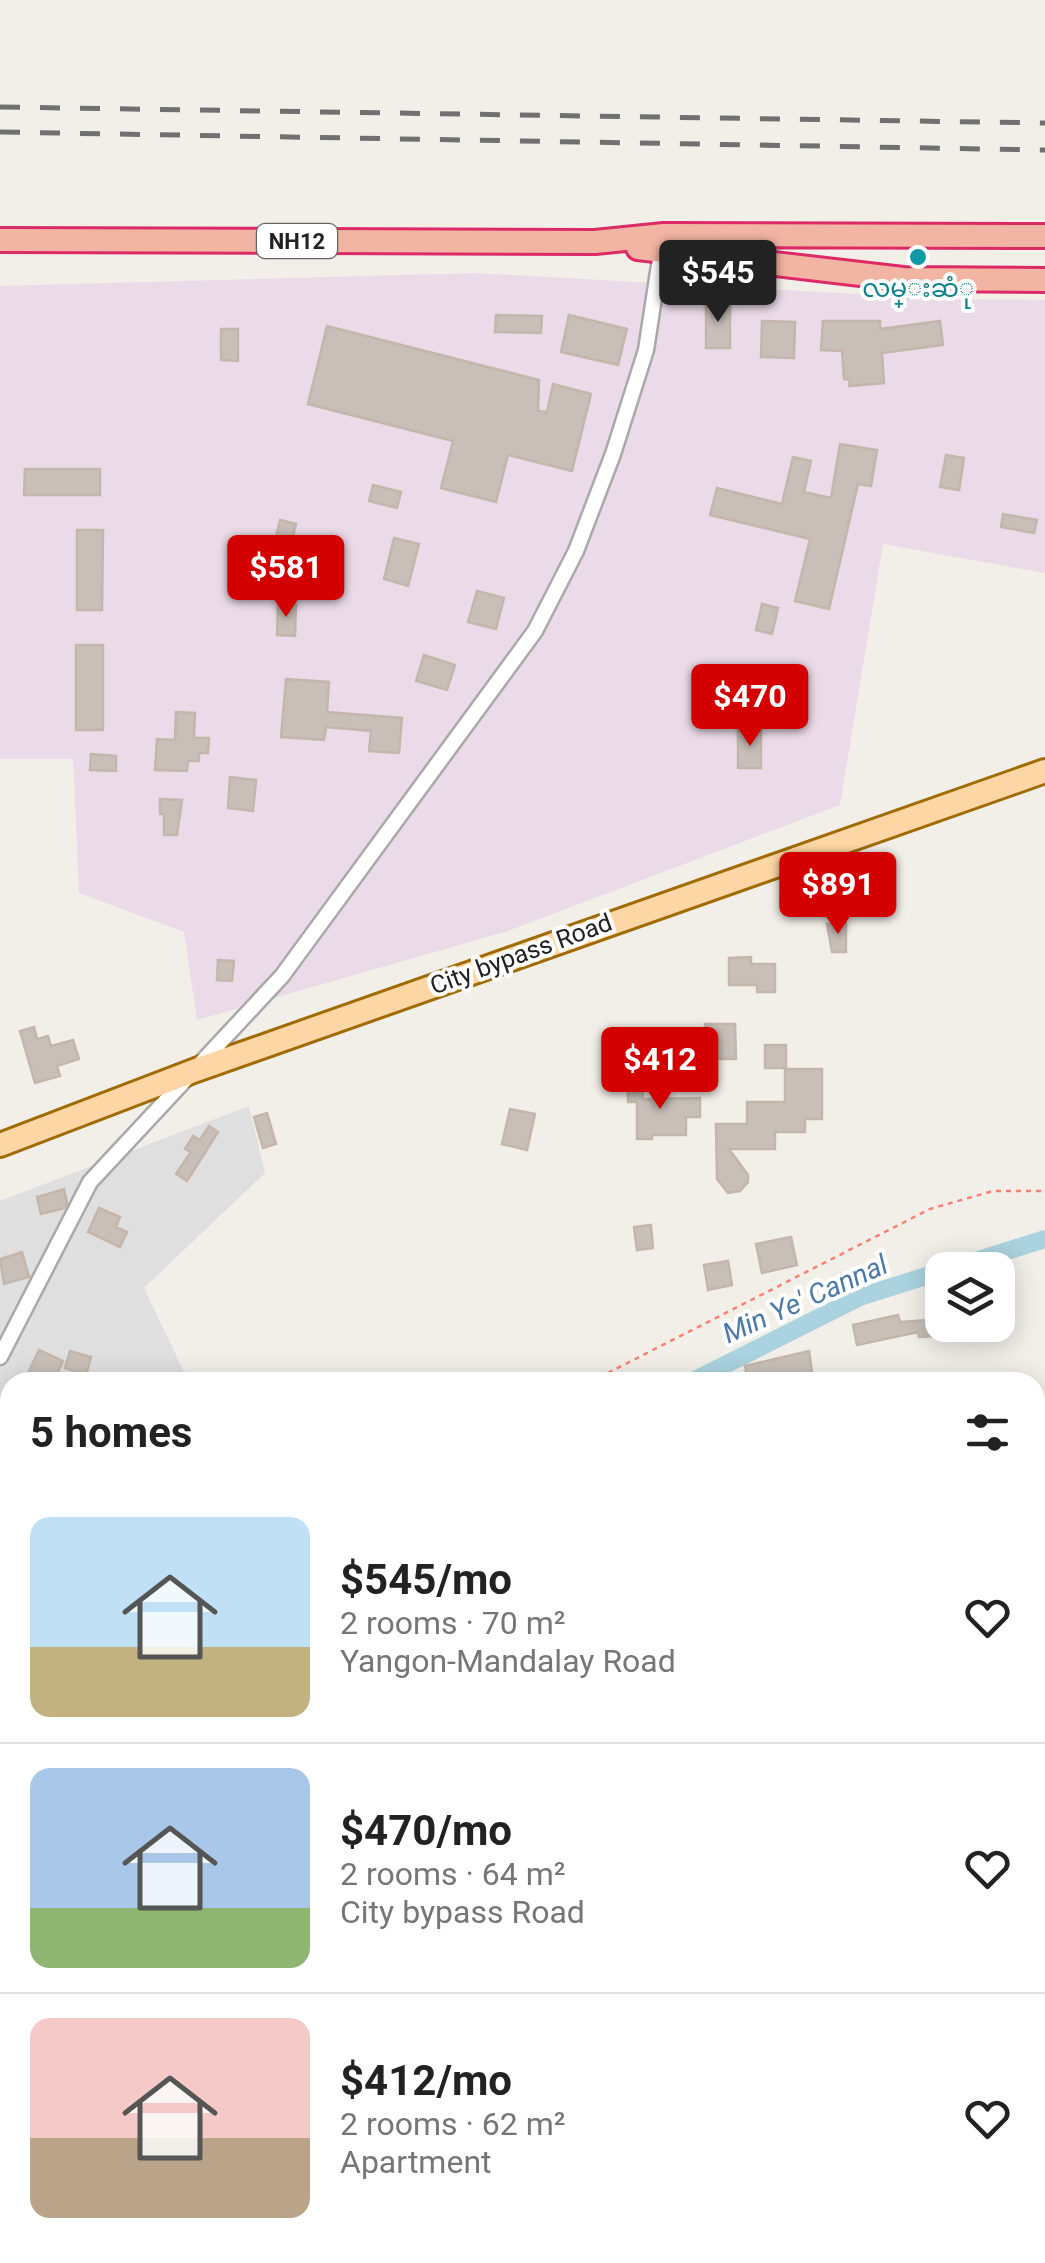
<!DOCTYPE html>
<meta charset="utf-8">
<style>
:root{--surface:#fff;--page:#f2f2f2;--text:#222;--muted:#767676;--line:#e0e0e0;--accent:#d40000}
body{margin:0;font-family:Roboto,"Noto Sans Myanmar",sans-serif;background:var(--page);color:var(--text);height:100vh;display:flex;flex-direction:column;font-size:38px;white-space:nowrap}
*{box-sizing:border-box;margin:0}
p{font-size:32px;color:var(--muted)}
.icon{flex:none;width:55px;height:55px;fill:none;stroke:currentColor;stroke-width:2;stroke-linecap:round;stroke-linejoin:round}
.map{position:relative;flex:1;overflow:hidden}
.panel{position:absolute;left:0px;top:1372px;width:1045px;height:892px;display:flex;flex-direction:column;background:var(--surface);border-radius:30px 30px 0 0;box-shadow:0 5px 25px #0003}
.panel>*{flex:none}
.tools{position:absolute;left:925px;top:1252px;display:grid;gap:20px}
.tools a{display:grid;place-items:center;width:90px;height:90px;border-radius:20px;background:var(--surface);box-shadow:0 5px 25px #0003;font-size:50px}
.price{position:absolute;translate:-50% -85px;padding:0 22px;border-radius:10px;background:var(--accent);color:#fff;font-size:32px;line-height:65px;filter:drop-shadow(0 2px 5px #0008)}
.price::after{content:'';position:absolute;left:50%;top:60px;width:30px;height:22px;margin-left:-15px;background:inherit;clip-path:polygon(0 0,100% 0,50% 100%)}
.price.selected{background:#222;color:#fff}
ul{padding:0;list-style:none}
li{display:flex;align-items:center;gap:30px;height:250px;padding:0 30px}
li+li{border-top:2px solid var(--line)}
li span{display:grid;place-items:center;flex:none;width:280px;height:200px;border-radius:20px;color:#555}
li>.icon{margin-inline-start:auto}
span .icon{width:120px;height:120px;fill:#fffc;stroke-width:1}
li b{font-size:42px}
h2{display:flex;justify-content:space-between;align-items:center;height:120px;padding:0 30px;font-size:42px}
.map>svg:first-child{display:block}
</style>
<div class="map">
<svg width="1045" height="2263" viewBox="0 0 1045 2263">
<rect width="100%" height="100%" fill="#f2efe9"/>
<path fill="#e0dfdf" d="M249,1106L265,1173L144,1288L189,1382H10V1998L0,2008V1201Z"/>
<path fill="#ebdbe8" d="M475,273L947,299L1045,300V573L883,544L840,805L508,931L197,1020L184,932L79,893L73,759H0V286Z"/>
<path fill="#f3e3dd" d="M71,2255H1009L1013,2263H75Z"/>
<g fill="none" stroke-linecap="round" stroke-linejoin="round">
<path stroke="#aad3df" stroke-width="18" d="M947,1270L1045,1239
M691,1382L860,1297L942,1271
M0,1778L10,1770"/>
</g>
<path fill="#c7bfb8" stroke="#c4b6ab" stroke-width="2.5" d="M706,302H730V348H706Z
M496,315L542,316L541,333L495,332Z
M569,315L627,329L618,365L561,352Z
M762,321L795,322L794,358L761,357Z
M823,321H880V329L940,321L943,345L882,353L884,383L849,386L850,380L844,379L842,351L821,350Z
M327,326L539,380L538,411L547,412L553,384L591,394L572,471L508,455L496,502L441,488L453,441L308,404Z
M221,329H238V361L221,360Z
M840,444L877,450L871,486L858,484L829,609L795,601L810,539L710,515L717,488L782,504L793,457L811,461L804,492L831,498Z
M946,455L964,458L959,490L940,487Z
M25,469H100V495H24Z
M373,485L401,492L397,508L369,501Z
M1003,514L1037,520L1034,533L1001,527Z
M280,520L296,524L289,553L273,550Z
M77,530H103L102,610H77Z
M394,538L419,544L408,586L384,579Z
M284,559L303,564L299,580L280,575Z
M477,591L504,598L496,629L468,622Z
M278,604L296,605L295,636L277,635Z
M762,604L778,608L772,634L756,630Z
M76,645H103V730H76Z
M424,655L455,665L447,690L416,681Z
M286,679L329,682L327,712L402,718L399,753L369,751L371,731L326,727L324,740L281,737Z
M176,712L195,713L194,738H209L208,753H199V761H188L187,771L155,770L157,739L175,740Z
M738,729H761V768H738Z
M91,754L116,756V771L90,770Z
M230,777L256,780L253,811L228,808Z
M160,799L182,800L177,835H164V814H160Z
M846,923V952H832L827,924Z
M751,957V964H775V992H757V985H729V958Z
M218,960L234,961L232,981L217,980Z
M705,1024H735L736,1059H705Z
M34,1027L37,1039L48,1036L51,1046L73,1040L79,1059L57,1066L60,1076L35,1083L20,1031Z
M765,1045H786V1068H765Z
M785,1069H822V1119H805V1132H775V1149H729L748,1175V1182L740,1191L728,1193L717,1179L716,1124H747V1102H785Z
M643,1075V1099L700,1098V1117H686V1135H652V1139H637V1102H628L627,1076Z
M510,1109L535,1114L527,1150L502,1144Z
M267,1113L276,1144L263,1148L254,1117Z
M209,1126L218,1132L187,1181L176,1174L191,1152L185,1149L193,1136L200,1140Z
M64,1189L67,1203L65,1208L41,1214L37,1197Z
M99,1208L120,1217L116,1227L127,1232L120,1247L88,1232Z
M651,1225L653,1248L637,1250L634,1227Z
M791,1237L797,1265L762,1273L756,1244Z
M22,1252L29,1277L4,1284L0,1259Z
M728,1261L732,1285L708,1290L704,1265Z
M898,1315L900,1322L942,1319L944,1327L936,1329L937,1336L919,1337L918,1332L857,1345L853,1325Z
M39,1350L63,1361L53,1382H24Z
M70,1351L91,1357L86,1375L65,1368Z
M809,1351L812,1372L748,1382L745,1366Z"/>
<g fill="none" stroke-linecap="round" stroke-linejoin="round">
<defs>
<path id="minor" d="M0,1357L90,1182L282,976L535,631L576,551L613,454L646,350L662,246
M0,1423L10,1427
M1035,1748L1045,1747
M0,2041H10
M1035,2150L1045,2094
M97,2255L100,2263
M991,2263L994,2255"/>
<path id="primary" d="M0,1145L196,1070L1045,771"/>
<path id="trunk" d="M0,240L595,242L664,235L1045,236
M638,248L903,279L1045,280"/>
</defs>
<use href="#minor" stroke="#a9a9a9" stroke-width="19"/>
<use href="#primary" stroke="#a06b00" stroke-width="28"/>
<use href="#trunk" stroke="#dc2a67" stroke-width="28"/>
<path stroke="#fa8072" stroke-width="2.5" stroke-dasharray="5 5" stroke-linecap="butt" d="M590,1382L930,1209L993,1191H1045
M0,1701L10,1694
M1035,2213L1045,2209"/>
<use href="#minor" stroke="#fff" stroke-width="14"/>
<use href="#primary" stroke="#fcd6a4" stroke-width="22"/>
<use href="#trunk" stroke="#f2b4a3" stroke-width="22"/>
<path stroke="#707070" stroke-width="5" stroke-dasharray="20 20" stroke-linecap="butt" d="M0,107L1045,123
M0,132L1045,150"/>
</g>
<circle fill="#0f9aa8" stroke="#fff" stroke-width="4" cx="918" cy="257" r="10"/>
<g text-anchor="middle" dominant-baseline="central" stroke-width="8" stroke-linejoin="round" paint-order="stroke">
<rect fill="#fff" stroke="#646464" stroke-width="2.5" x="257" y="224" width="80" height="34" rx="8"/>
<g font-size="22" font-weight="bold" fill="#222">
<text x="297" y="241">NH12</text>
</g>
<g font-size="25" fill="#0d838f" stroke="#fff">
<text x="918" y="288">လမ္းဆံု</text>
</g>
<g font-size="25" fill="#222" stroke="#fff">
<text transform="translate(521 954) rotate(-20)">City bypass Road</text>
</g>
<g font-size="28" font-style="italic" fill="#4a7aab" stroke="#fff">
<text transform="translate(805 1299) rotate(-24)">Min Ye' Cannal</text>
</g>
</g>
</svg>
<div class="tools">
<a><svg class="icon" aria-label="layers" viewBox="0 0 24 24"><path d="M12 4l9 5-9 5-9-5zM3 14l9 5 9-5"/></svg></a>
</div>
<b class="price selected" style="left:718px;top:325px">$545</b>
<b class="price" style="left:286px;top:620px">$581</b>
<b class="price" style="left:750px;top:749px">$470</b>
<b class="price" style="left:838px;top:937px">$891</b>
<b class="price" style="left:660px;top:1112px">$412</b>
<section class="panel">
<h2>5 homes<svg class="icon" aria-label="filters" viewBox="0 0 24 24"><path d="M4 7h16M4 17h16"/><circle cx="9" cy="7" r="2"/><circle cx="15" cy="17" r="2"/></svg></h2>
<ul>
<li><span style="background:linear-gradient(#bfe0f5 65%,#c2b280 0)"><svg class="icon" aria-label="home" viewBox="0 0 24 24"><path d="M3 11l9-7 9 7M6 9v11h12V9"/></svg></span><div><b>$545/mo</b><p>2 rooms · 70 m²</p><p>Yangon-Mandalay Road</p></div><svg class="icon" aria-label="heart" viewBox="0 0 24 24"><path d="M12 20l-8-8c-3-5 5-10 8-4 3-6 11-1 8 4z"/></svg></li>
<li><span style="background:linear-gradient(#a9c7e8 70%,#8fb573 0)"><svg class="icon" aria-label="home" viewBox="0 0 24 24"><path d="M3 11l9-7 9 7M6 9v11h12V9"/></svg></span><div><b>$470/mo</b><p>2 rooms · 64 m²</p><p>City bypass Road</p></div><svg class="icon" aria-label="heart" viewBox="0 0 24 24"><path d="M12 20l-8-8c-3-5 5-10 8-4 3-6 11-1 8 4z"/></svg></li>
<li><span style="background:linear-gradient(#f6c9c9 60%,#b9a48a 0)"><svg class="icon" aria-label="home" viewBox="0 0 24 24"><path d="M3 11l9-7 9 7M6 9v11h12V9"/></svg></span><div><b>$412/mo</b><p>2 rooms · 62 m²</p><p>Apartment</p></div><svg class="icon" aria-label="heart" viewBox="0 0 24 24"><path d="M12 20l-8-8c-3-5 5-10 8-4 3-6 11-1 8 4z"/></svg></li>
</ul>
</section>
</div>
